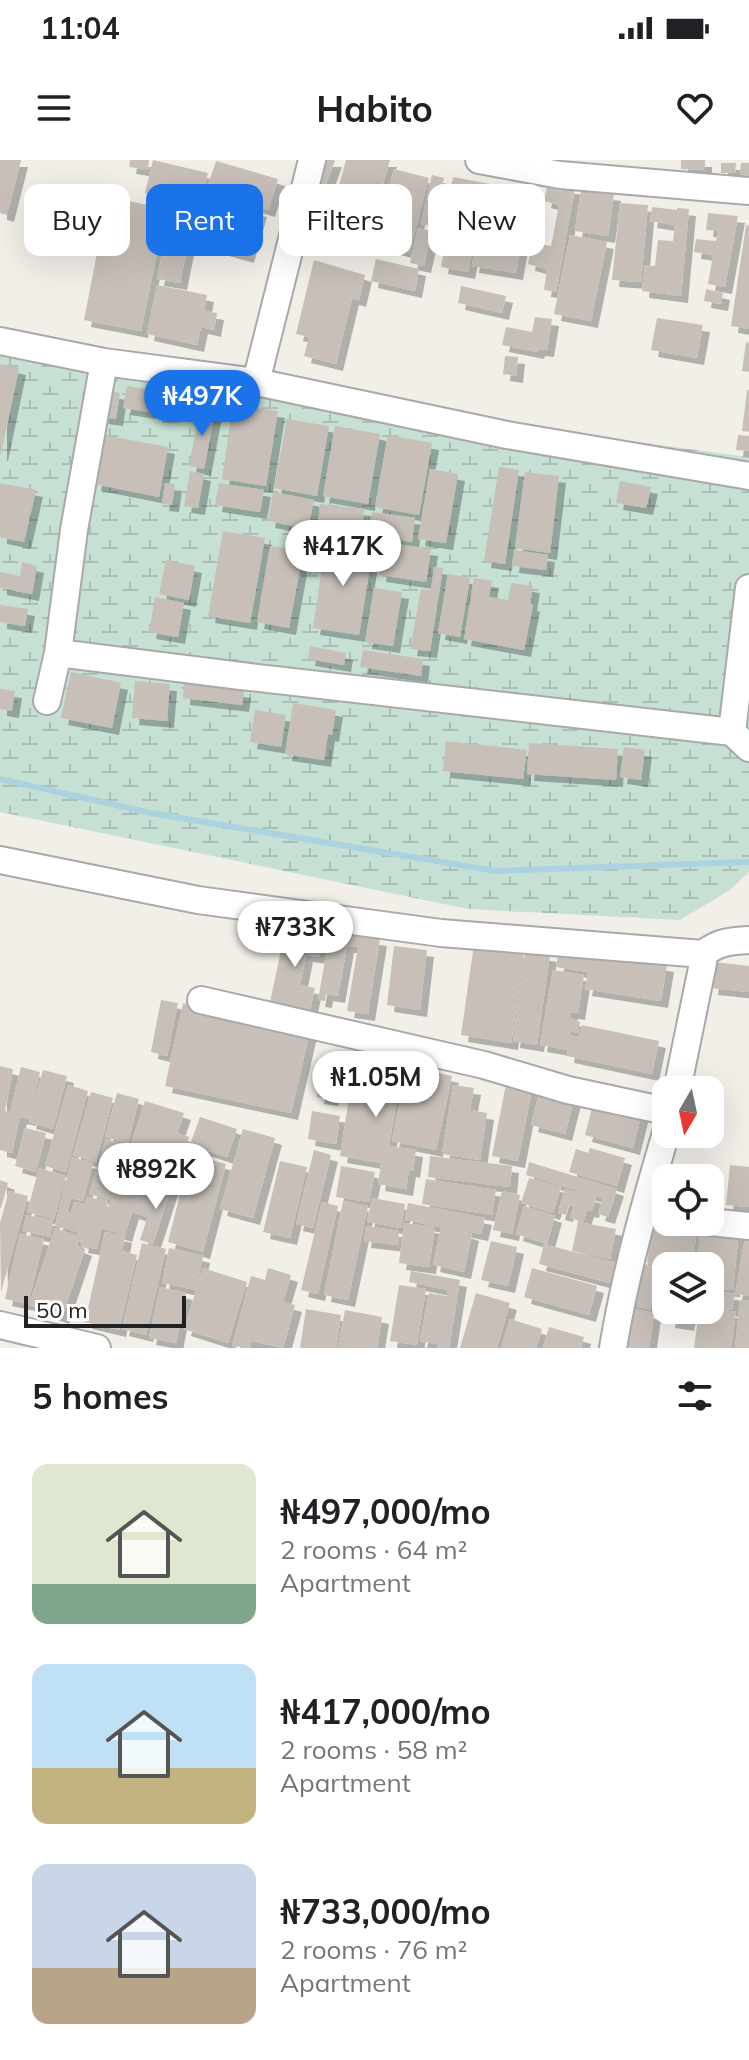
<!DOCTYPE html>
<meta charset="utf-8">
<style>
:root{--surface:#fff;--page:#f2f2f2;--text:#202124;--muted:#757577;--accent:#1a73e8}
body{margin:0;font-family:Mulish,sans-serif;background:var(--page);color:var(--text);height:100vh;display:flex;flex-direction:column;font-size:30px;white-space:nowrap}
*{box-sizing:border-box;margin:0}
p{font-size:26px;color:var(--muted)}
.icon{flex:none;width:44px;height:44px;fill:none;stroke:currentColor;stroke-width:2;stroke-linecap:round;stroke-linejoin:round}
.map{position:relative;height:1188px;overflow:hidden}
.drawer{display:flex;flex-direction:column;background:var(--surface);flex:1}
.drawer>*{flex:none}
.banner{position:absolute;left:24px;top:24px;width:702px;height:72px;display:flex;gap:16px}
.needle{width:52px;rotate:189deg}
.fabs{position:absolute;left:652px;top:916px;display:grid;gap:16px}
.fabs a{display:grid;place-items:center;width:72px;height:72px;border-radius:16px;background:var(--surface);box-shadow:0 8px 32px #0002;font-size:40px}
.scale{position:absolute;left:24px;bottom:20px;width:162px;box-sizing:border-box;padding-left:8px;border:4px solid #222;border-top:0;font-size:22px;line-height:28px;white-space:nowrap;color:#222;-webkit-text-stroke:6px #fff;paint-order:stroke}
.price{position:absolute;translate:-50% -68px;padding:0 18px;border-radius:28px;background:#fff;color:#222;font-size:26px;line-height:52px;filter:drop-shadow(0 2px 4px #0008)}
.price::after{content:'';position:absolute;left:50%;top:48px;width:24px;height:18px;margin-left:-12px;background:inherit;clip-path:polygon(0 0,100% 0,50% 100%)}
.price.active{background:var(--accent);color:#fff}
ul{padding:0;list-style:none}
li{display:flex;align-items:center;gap:24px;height:200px;padding:0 32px}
li span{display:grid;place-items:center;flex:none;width:224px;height:160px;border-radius:16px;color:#555}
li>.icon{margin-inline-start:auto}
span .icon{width:96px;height:96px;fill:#fffc;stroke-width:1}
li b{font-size:34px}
h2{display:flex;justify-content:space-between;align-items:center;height:96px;padding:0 32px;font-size:34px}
.chip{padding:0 28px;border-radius:16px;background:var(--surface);box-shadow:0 8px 32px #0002;font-size:28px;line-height:72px}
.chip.active{background:var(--accent);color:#fff}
.status{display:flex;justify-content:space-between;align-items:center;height:56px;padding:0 40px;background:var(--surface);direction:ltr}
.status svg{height:22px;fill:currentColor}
header{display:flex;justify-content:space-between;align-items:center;height:104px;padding:0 32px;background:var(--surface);font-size:36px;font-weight:700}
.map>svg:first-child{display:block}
</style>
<div class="status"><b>11:04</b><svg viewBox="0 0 49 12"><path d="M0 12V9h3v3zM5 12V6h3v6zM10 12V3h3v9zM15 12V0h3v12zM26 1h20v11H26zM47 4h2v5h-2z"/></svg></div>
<header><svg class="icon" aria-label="menu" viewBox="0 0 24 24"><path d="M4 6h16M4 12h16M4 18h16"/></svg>Habito<svg class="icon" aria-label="heart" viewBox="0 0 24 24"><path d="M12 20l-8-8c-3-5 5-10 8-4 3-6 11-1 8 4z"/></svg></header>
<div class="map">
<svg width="749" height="1188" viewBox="0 0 749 1188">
<defs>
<pattern id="wetland-marsh" width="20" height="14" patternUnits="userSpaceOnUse" patternTransform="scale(2)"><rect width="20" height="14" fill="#c6e0d4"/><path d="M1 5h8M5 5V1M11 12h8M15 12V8" fill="none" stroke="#aac0b6"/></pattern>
<filter id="shadow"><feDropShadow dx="7" dy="7" stdDeviation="0" flood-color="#0004"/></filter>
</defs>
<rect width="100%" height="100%" fill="#f2efe9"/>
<path fill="url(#wetland-marsh)" d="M0,184L457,258L749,297V712L730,730L680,760L468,749L0,652Z"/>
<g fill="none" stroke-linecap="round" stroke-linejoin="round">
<path stroke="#aad3df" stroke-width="6" d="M0,619L151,653L495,711L749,702"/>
</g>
<path fill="#c7bfb8" filter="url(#shadow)" d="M0,0H21L7,55L0,53Z
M130,0H149L148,10L129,7Z
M153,0L208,13L199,47L145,33Z
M319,0H335L324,30L311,25Z
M346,0H390L383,24L377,22L376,27L382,29L377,48L336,37Z
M681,0H705V10L681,9Z
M216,1L278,19L268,50L206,31Z
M721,3H736L735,13H721Z
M741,3H749V17L740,16Z
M394,9L429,18L409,92L374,83Z
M432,15L444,18L432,66L421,64Z
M453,17L496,25L490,51L448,42Z
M562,26L575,28L556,132L544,130L547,109L528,104L532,83L551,86L559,45L544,41L547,27L561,31Z
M512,28L531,31L516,113L472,106L481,53L492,55L494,40L501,41L502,33L510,34L503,77Z
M581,30L614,34L608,76L575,71Z
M309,31L323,35L317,55L303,51Z
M209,36L260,50L247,96L197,82Z
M108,37L153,46L154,43L196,49L193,76L161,72L141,171L84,160Z
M326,41L376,55L367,89L317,75Z
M620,43L648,45L641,122L612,120Z
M439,46L455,49L452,67L436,64Z
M460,47L477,50L472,73L455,70Z
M652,47L677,50V48L689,49L681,136L642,131L645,105L655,106L658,80L673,81L675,65L650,61Z
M708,53L738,56L725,127L708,124L713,95L694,92L696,79L716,81L718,71L706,70Z
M746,65L749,66V169L731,166Z
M418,68L432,71L424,106L410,103Z
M447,73L475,78L468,112L441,107Z
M166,74L189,79L180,123L157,119Z
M570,75L607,82L591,161L554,154Z
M376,99L419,109L415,131L371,121Z
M314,100L365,115L359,140L352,138L336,204L304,196L309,177L296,174Z
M157,125L207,135L204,151L217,153L214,170L201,167L197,185L147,174Z
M461,126L506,136L502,153L458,143Z
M706,129L723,133L721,144L704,141Z
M535,157L552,159L547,190L538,189L537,192L502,185L506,167L532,172Z
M657,158L703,165L697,198L651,190Z
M746,182L749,183V212L742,211Z
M505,196L518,197L516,216L503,214Z
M0,204L19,208L1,294H0Z
M127,226L152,230L149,252L123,248Z
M747,230H749V272L742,271Z
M105,231L120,233L116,259L101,257Z
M171,232L190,236L186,255L167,251Z
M233,244L278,251L266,326L222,319Z
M200,248L215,251L204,309L189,306Z
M287,259L329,266L317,336L274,328Z
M335,266L380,274L368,344L323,336Z
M103,275L168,287L159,337L94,324Z
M388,275L432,283L419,355L375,347Z
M738,275L749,276V291L736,290Z
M499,307L519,310L505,404L484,401Z
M430,309L458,314L446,383L418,379Z
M190,311L204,314L198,348L184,346Z
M525,312L559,316L550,393L515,388Z
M620,321L651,327L646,348L616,343Z
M0,323L36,330L24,382L0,377Z
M165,323L175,324L172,345L162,344Z
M219,323L264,330L260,352L215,345Z
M273,332L314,340L308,369L268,361Z
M320,344L364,349L362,369L318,364Z
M372,352L415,358L412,382L369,376Z
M223,371L265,378L250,463L208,456Z
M326,381L373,388L359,475L313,468Z
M383,382L431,389L426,422L379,415Z
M270,386L303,391L289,468L257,462Z
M514,390L548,395L546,410L512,406Z
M166,400L195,406L189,440L159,434Z
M22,402L37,406L32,434L0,428V412L20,416Z
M434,407L443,408L430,491L410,489L421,429L431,430Z
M448,414L470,418L460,477L438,473Z
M474,418L492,421L489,437L508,440L511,423L533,426L530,444L533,445L524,490L464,479Z
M374,428L402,432L393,486L365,482Z
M155,437L184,443L178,477L149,472Z
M0,445L28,449L25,466L0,462Z
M310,486L346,493L344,505L308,499Z
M363,490L423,499L421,516L360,507Z
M71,512L121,523L112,568L61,558Z
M135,521L170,524L167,561L132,558Z
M184,523L244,531L242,545L183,538Z
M0,529L15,531L12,551L0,549Z
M293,543L336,550L332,575L328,574L324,600L285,594Z
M255,550L286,555L281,587L250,582Z
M446,581L527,590L523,619L443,611Z
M529,583L618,589L616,620L527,614Z
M624,587L645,590L641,620L620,617Z
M331,766L366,772L364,777L380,779L368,854L347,851L358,787L347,786L338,836L326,834L325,841L318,840Z
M286,767L323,775L319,797L306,795L300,825L315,828L310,850L270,842Z
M474,784L524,792L511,883L461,875Z
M394,786L427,790L420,850L387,845Z
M559,788L667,805L661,841L585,829L588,812L556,807Z
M525,791L550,795L537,885L513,881Z
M714,802L749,806V832L711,828Z
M553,810L584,815L578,853L571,852L570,858L580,862L578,873L571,871L570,875L579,877L582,865L659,881L652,914L567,896L568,890L540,885Z
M161,840L178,843L167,896L151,892Z
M183,843L310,871L291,953L165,926Z
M346,892L353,893L347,936L332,934L331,939L317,937L323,899L345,903Z
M356,893L403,901L389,986L416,990L413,1011L409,1010L406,1029L378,1024L381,1003L340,996Z
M0,906L13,909L5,951L10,952L21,907L40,912L29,959L20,957L12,993L0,990Z
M407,906L452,916L436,990L392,981Z
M43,910L67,916L53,969L29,962Z
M507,919L533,924L518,1001L492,996Z
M68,925L88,931L66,1012L45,1006Z
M453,925L474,928L470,950L487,953L480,1000L442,994Z
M541,926L575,935L565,974L531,965Z
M91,932L113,938L96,1002L73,995Z
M117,933L139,939L128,983L105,977Z
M594,940L642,952L633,988L585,975Z
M145,941L184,953L177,973L189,977L177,1017L166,1013L175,985L168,1004L129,991Z
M312,951L340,956L336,984L308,979Z
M200,957L237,969L227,997L190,985Z
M25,968L46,973L36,1012L15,1006Z
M243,969L275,978L253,1058L220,1049Z
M106,979L125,985L109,1040L89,1034Z
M590,988L625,998L617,1026L569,1012L576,989L588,993Z
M314,990L331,995L313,1068L296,1064Z
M125,993L162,1004L147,1057L132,1052L125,1075L102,1068Z
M190,994L226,1004L203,1092L168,1082Z
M430,996L512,1006L510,1027L428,1017Z
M72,997L93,1003L83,1041L71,1038L67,1052L71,1053L74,1042L85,1044L87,1037L108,1041L97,1089L81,1086L82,1082L76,1080L78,1083L77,1086L85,1089L62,1157L51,1153L52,1149L43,1146L41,1149L29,1145L55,1068L77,1076L82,1056L77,1072L55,1066Z
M280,1001L307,1007L290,1078L263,1072Z
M529,1002L617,1029L608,1057L598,1054L603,1038L526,1015Z
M660,1005L685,1010L684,1018H666V1042L654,1039Z
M730,1005L749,1007V1047L726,1045Z
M341,1006L375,1012L369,1042L336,1037Z
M39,1008L66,1016L54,1059L27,1052Z
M160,1018L173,1022L153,1084L140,1080Z
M529,1018L561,1027L553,1053L521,1043Z
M426,1019L496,1030L492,1055L422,1044Z
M0,1020L8,1023L1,1048H0Z
M565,1029L596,1037L592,1051L587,1050L583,1062L570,1058L574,1046L569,1045L566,1055L558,1053Z
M9,1031L28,1036L1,1132L0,1063Z
M502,1031L520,1035L512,1074L493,1070Z
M372,1038L405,1044L401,1068L367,1062Z
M343,1041L368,1046L348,1140L324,1135Z
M322,1042L338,1046L318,1134L301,1130Z
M408,1043L485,1058L481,1074L456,1069L472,1074L464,1112L433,1105L441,1067L405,1060Z
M524,1046L555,1056L547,1084L516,1074Z
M654,1054L666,1056V1062H698L692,1106H669L647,1103Z
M26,1055L53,1060L50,1077L23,1071Z
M578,1062L616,1069L610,1099L572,1091Z
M404,1063L435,1067L429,1107L399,1103Z
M701,1065L739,1069L733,1130L710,1128V1106H697Z
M366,1066L399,1071L398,1085L364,1081Z
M747,1067H749V1136L735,1134Z
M650,1068L644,1104L658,1107L650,1149L626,1145Z
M105,1072L125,1076L122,1091L137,1095L119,1170L85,1162Z
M20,1074L44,1079L28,1144L5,1139Z
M491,1081L517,1087L508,1126L481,1120Z
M142,1083L166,1089L146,1175L122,1169Z
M544,1084L616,1103L610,1123L539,1104Z
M169,1088L203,1096L196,1130L162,1123Z
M203,1108L247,1122L228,1183L184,1169Z
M268,1108L291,1115L283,1142L295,1145L283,1188L251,1181L250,1188L232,1186L251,1116L265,1120Z
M532,1108L597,1126L589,1155L524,1137Z
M411,1111L460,1120L449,1188H437V1184L420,1181L429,1133L447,1136L448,1130L409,1122Z
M658,1119L666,1120V1151L654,1149Z
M399,1125L426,1129L417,1185L390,1181Z
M160,1127L186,1133L176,1183L149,1178Z
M710,1130L735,1134L732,1150L710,1147Z
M476,1133L510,1143L497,1188H460Z
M740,1140L749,1141V1188H735Z
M623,1147L654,1153L649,1188H617Z
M710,1148L736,1152L731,1188H694L699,1150H710Z
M306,1149L341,1155L336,1188H300Z
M345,1150L382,1157L377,1188H338Z
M670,1150H690L687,1164L668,1161Z
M510,1159L542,1169L536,1188H501Z
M549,1167L584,1177L581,1188H543Z"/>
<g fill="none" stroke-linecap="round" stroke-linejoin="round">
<defs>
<path id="minor" d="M479,0L560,15L749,31
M0,181L104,202L256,222L507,275L749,316
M256,222L312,0
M749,428L732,572L749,588
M58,493L241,516L732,572
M47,541L58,493L74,370L104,202
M0,700L198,740L441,773L703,794C718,782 730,781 749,780
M201,840L484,905L568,930L666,951
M677,930L703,803V794
M710,1062L749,1066
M0,1165L97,1188
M613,1188C625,1115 645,1044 666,973"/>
</defs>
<use href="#minor" stroke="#a9a9a9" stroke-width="30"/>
<use href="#minor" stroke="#fff" stroke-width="26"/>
</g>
</svg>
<div class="fabs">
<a><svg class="needle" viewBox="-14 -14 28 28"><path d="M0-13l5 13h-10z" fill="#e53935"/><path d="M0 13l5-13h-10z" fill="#757577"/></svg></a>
<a><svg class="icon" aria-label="locate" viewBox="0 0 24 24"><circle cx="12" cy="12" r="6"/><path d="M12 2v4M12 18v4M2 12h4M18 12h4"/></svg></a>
<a><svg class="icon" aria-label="layers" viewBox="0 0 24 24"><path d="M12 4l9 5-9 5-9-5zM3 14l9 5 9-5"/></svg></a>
</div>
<div class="scale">50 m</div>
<b class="price active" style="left:202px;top:278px">₦497K</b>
<b class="price" style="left:343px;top:428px">₦417K</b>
<b class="price" style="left:295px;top:809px">₦733K</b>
<b class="price" style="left:376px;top:959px">₦1.05M</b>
<b class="price" style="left:156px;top:1051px">₦892K</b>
<div class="banner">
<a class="chip">Buy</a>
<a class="chip active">Rent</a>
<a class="chip">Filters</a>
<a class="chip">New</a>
</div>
</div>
<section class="drawer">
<h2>5 homes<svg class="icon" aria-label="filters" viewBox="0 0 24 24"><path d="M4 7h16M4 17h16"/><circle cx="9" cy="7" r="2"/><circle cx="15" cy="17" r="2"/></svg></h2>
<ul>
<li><span style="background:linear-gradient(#dfe7d0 75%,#7fa58c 0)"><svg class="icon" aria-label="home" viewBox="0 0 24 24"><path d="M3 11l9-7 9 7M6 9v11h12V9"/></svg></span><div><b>₦497,000/mo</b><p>2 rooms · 64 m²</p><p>Apartment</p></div></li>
<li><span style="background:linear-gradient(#bfe0f5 65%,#c2b280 0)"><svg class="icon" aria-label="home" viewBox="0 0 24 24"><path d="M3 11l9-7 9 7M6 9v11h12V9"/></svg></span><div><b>₦417,000/mo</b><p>2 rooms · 58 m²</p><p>Apartment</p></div></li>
<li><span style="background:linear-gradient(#c9d6e8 65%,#b9a48a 0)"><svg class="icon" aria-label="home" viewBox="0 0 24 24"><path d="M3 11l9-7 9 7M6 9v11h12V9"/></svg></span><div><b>₦733,000/mo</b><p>2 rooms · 76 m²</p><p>Apartment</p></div></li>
</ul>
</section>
